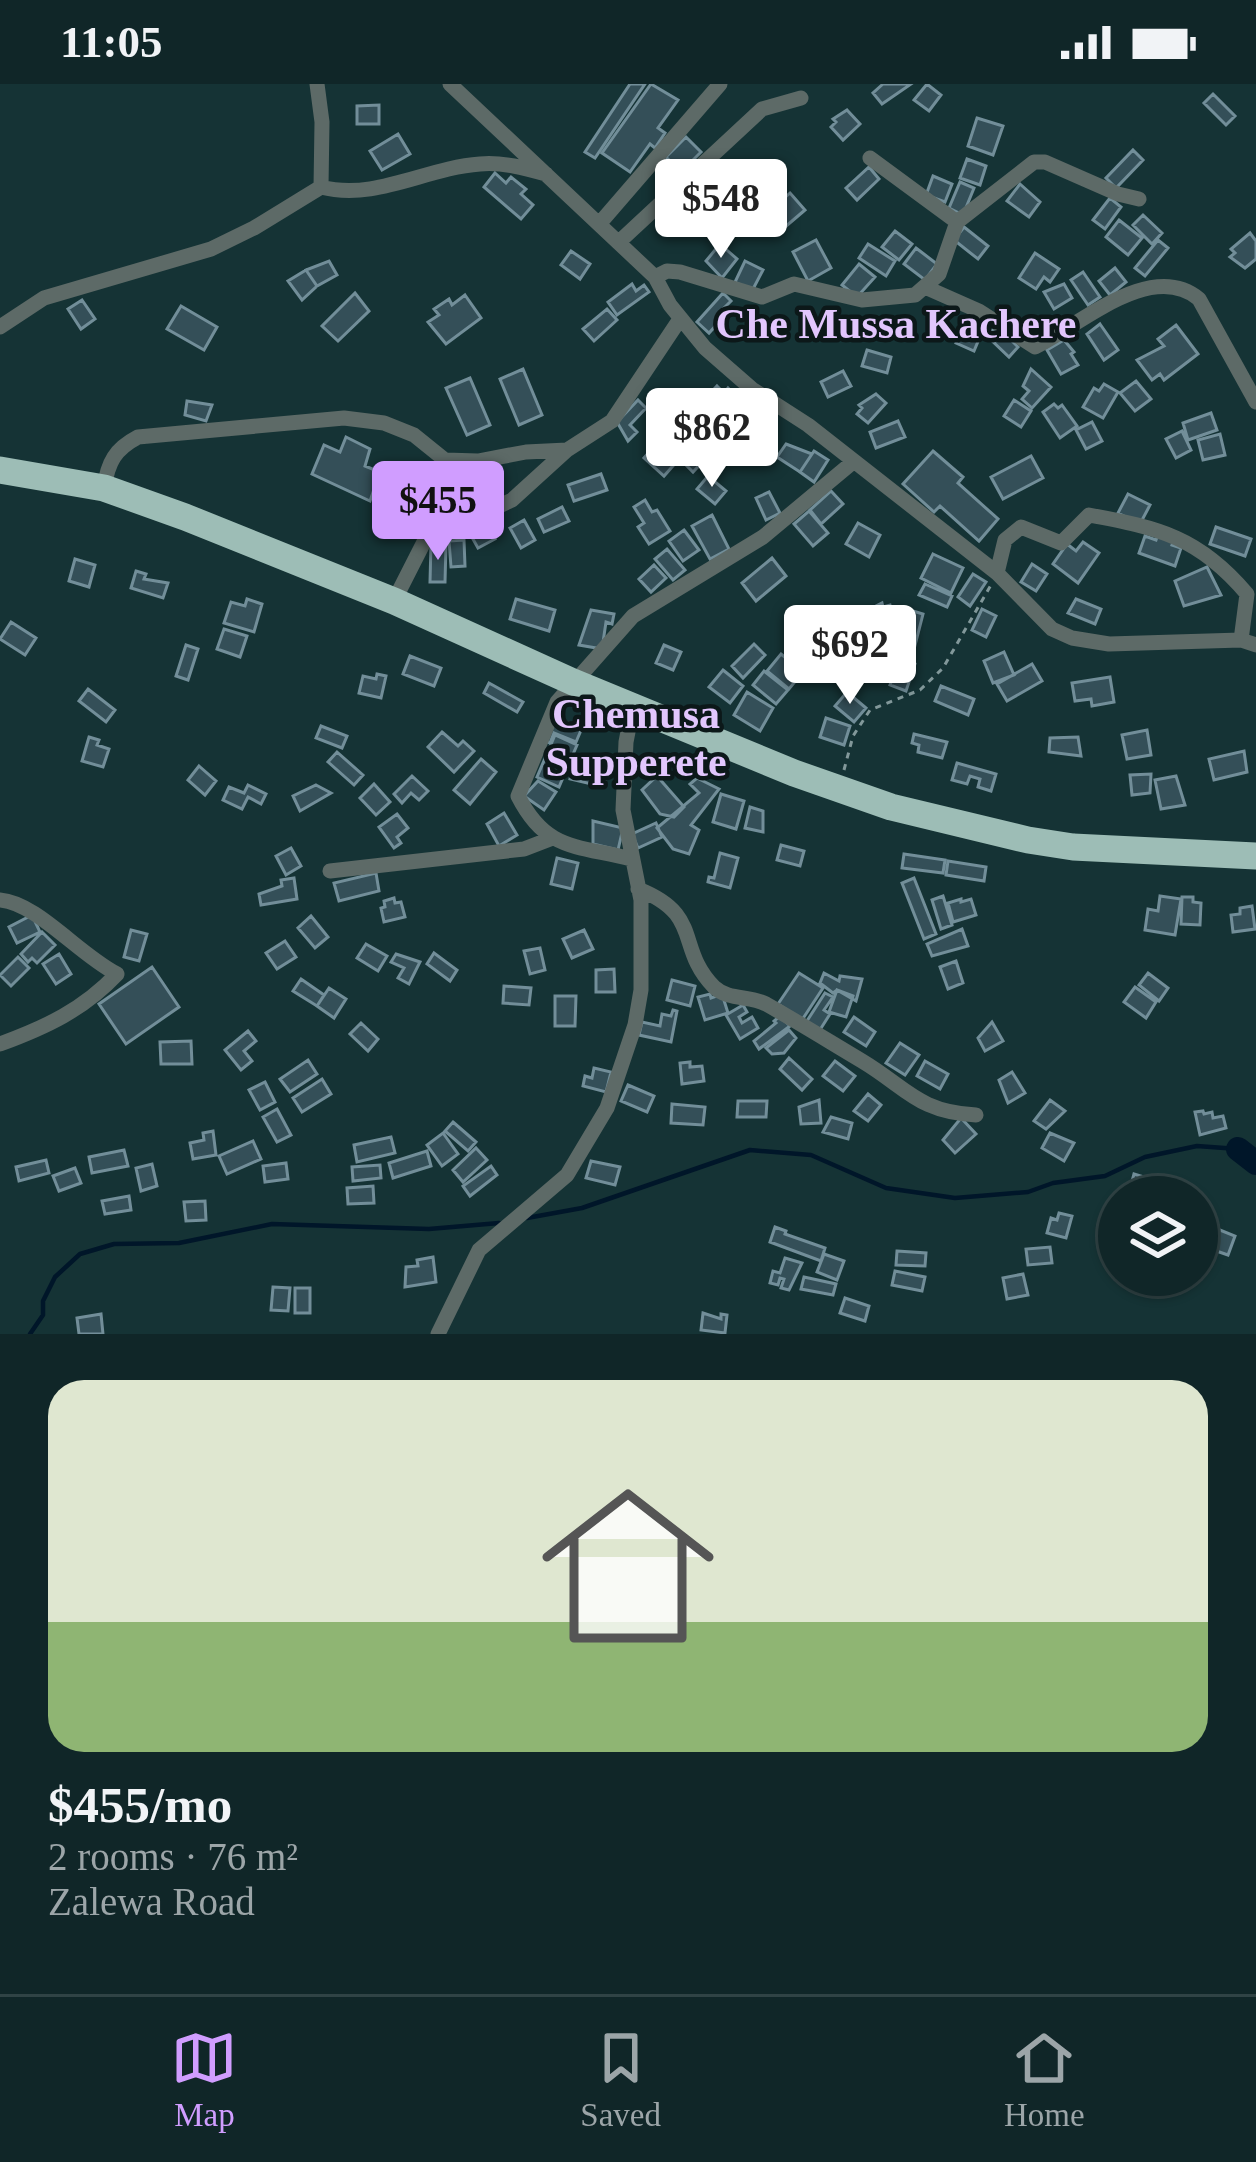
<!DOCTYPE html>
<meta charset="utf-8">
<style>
:root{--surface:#102628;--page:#1e3234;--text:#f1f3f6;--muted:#9ca5a8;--line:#304345;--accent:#d09dff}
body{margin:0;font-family:Georgia,serif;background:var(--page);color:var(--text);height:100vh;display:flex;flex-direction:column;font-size:45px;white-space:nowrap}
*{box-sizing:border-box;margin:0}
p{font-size:39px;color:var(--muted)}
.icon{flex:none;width:66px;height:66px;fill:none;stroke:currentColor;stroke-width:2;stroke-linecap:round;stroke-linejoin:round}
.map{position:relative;height:1250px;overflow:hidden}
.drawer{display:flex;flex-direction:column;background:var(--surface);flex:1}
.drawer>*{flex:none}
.buttons{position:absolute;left:1098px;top:1092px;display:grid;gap:24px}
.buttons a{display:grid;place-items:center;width:120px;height:120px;border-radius:50%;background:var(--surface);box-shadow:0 3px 9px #0004,0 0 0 3px var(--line);font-size:60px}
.price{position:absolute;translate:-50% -102px;padding:0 27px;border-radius:12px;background:#fff;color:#222;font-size:39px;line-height:78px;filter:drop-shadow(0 3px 6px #0008)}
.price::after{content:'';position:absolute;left:50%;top:72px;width:36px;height:27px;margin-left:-18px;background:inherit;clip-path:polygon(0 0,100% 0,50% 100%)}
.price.on{background:var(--accent);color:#111}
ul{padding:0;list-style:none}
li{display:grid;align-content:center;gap:24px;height:636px;padding:0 48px}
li+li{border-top:3px solid var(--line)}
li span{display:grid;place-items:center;height:372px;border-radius:36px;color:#555}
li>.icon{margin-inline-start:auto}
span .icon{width:216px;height:216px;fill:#fffc;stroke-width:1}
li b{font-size:51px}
.status{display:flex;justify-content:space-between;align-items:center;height:84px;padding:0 60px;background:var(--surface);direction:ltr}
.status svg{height:33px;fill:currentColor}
.menu{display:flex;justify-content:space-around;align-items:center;height:168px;border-top:3px solid var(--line);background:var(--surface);font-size:33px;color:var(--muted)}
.menu a{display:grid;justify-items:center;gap:6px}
.menu .on{color:var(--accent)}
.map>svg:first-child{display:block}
</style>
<div class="status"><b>11:05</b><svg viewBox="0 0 49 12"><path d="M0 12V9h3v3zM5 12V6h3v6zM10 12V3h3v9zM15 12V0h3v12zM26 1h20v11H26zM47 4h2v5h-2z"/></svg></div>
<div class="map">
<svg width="1256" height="1250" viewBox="0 0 1256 1250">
<rect width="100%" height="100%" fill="#153335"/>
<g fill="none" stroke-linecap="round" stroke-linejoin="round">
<path stroke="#001629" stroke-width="4.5" d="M527,1134L582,1124L750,1066L811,1071L886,1104L955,1114L1028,1108L1053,1099L1105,1092L1145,1073L1197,1062L1238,1065
M30,1250L43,1231V1217L55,1193L80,1170L114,1160L179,1159L272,1140L429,1145L499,1139"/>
<path stroke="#001629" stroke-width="24" d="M1238,1065L1256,1079"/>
</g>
<path fill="#344f58" stroke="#728e99" stroke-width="3" d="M630,0H645L595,74L585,68Z
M651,0L678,16L658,44L665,49L655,64L650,60L630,88L602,69Z
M883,0H911L882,20L873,9Z
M927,0L941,11L929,27L914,16Z
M1213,10L1235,32L1226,41L1204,19Z
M379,21V40H357V22Z
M847,26L860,40L843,56L831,43L836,38L833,35Z
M977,34L1003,42L993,71L968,62Z
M398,50L410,70L382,86L370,67Z
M686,53L701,68L681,88L666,73Z
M1133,66L1143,76L1116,104L1106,94Z
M967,75L986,82L980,101L960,94Z
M869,83L879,95L857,116L846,104Z
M746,84L759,92L746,113L733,105Z
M495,89L506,99L511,93L526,105L521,110L533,121L521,135L484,103Z
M933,92L952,100L945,118L926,111Z
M960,98L974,104L963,131L949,124Z
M1020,100L1040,118L1029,133L1007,117Z
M761,103L778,117L767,130L762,126L758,130L751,124Z
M790,109L805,126L785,143L771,126Z
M1110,114L1121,123L1105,145L1093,136Z
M1143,131L1162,149L1152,160L1133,141Z
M1119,136L1142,154L1128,171L1106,153Z
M964,143L988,162L978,175L954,156Z
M895,147L912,160L899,176L882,163Z
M1250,149L1256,157V175L1245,184L1230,173L1235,169L1231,165Z
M816,156L831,184L808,197L793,168Z
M1158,156L1168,164L1145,192L1135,184Z
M720,160L737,175L722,194L706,177Z
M868,160L895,177L886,192L859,174Z
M916,164L937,180L925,196L904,180Z
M571,167L590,180L580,195L561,181Z
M1035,169L1059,185L1050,198L1044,193L1036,205L1019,194Z
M329,177L337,191L317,202L306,186Z
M745,177L763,186L752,207L735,198Z
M859,180L875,193L857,213L842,201Z
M1115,184L1126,198L1110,211L1099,197Z
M306,186L317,202L302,216L288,197Z
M1083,188L1100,213L1088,221L1071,196Z
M632,200L636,207L644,201L649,208L617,231L608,218Z
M1064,200L1072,214L1054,225L1044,208Z
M355,209L369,227L338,257L322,242Z
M723,209L731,217L724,224L728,228L709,249L697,238Z
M465,211L481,234L446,260L428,238L439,231L434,225L449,215L452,221Z
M82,216L95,235L81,245L68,225Z
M181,222L217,243L204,266L167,245Z
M607,225L617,236L594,257L583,245Z
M964,239L984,243L974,267L956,259Z
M1100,240L1118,266L1104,276L1087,250Z
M1176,241L1198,270L1164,296L1160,290L1152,296L1137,276L1164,262L1158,255Z
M997,242L1018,263L1009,273L987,252Z
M1064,256L1074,268L1071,270L1078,281L1061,290L1047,266Z
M867,266L891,273L887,289L862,282Z
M523,285L542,331L519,341L500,295Z
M1031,285L1051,303L1032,324L1022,315L1029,307L1023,302Z
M843,287L851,302L828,313L821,298Z
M470,294L490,341L467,351L446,304Z
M1136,297L1151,315L1135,327L1120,309Z
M1104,300L1118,308L1103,334L1083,323L1094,304L1099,307Z
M717,302L724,309L728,304L739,315L720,335L702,318Z
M876,310L886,319L868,339L857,330L862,324L859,321Z
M638,316L646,324L630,341L637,348L628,357L617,338Z
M1014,316L1031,327L1021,343L1004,332Z
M187,317L212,321L206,337L185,331Z
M1054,320L1058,324L1062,321L1077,342L1060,354L1043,328Z
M744,321L754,328L751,332L771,345L758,366L728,347Z
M1211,329L1217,346L1188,356L1183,339Z
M898,337L905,353L876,364L870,348Z
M1092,338L1102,357L1086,365L1076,346Z
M1182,347L1191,366L1176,374L1166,355Z
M666,349L686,367L664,392L644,374Z
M1220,350L1225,371L1203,376L1198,356Z
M346,353L370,365L365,382L380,388L370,417L312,390L324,361L340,368Z
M786,360L812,370L800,388L777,373Z
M701,361L710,370L693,388L681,376Z
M814,367L828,376L814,398L800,388Z
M933,367L963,393L958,399L998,435L979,457L940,422L934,428L903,400Z
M1031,372L1043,394L1003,415L991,393Z
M601,390L607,406L574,417L568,401Z
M708,392L726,407L715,420L697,405Z
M831,407L843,420L821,440L810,426Z
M769,408L780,429L766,436L756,414Z
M1128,410L1150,421L1140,440L1118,429Z
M645,416L652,428L657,426L670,447L649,460L638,443L644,439L634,423Z
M562,423L569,437L544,448L538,435Z
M809,427L828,449L813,462L794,440Z
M712,431L729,465L710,475L692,442Z
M524,436L535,456L521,464L510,444Z
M486,438L495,455L478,464L469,448Z
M858,439L880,451L869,473L846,460Z
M1216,443L1251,455L1245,472L1210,460Z
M684,446L699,466L683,477L669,457Z
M1158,450L1174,456L1172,461L1181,464L1175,482L1139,469L1145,452L1156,456Z
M464,456L465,482L451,483L449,457Z
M1083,458L1099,469L1078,499L1053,480L1067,460L1076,467Z
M431,460H446L445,498H430Z
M667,465L685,486L673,496L655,475Z
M933,470L963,484L951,509L921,494Z
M772,474L786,492L756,517L742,499Z
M75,475L95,481L89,503L69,497Z
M1032,480L1047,490L1036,507L1021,498Z
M654,481L666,494L651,508L639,495Z
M1207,483L1221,511L1184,522L1175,497Z
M136,487L146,490L144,495L168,499L163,514L131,504Z
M973,490L986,498L970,522L958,513Z
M925,500L952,512L947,523L919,511Z
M247,515L262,520L254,548L224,539L231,518L245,522Z
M516,515L555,526L549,547L510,535Z
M1076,515L1101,525L1095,540L1068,529Z
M882,519L883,523L890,521L894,537L872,542L868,526Z
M903,524L923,530L912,573L890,566Z
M982,525L996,532L986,553L972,546Z
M591,526L614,530L612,540L606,538L602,565L579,561Z
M11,538L36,554L25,571L0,555Z
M224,545L247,552L240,573L217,565Z
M754,560L765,571L743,594L732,582Z
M186,561L198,565L188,596L176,592Z
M664,561L681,568L673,586L656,579Z
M871,566L895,571L889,594L866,589Z
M1004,568L1014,591L993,599L984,577Z
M781,570L803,588L789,605L767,587Z
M410,572L441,584L434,602L403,590Z
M900,575L915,580L906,607L890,601Z
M1032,580L1042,597L1007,617L997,600Z
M723,586L743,602L730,619L709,603Z
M764,587L788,606L776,620L753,601Z
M377,590L386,592L381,614L359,609L363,592L376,595Z
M1110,593L1114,618L1092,622L1091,615L1075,617L1072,599Z
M489,599L523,618L517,628L484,609Z
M941,602L974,615L968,631L935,617Z
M88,605L115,626L106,638L79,617Z
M747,608L773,624L760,647L734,631Z
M847,608L866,624L854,638L835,622Z
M554,634L582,644L576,658L554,649L550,659L545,657Z
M826,634L850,642L844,661L820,653Z
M321,642L347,652L342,664L316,654Z
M1147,646L1151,671L1127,675L1122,651Z
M442,648L458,662L463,657L474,667L454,688L428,663Z
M914,650L947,658L942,674L918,668L919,661L912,659Z
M555,651L577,661L559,703L537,693Z
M89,653L99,656L97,661L109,665L103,683L82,677Z
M1078,653L1081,672L1049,668L1050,654Z
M1244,667L1247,688L1214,696L1209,675Z
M337,668L363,691L354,701L328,678Z
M603,671L611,673L604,703L570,695L573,681L600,687Z
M481,675L496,688L470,720L454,706Z
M957,679L996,690L991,707L978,703L980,695L970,692L967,700L952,696Z
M199,682L216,697L205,711L188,696Z
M1151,690L1150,709L1132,711L1130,691Z
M412,692L428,707L419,716L411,709L402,719L394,710Z
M657,692L684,723L674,733L660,730L642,706Z
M1176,692L1185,721L1161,725L1155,696Z
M697,694L719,705L691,741L699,746L689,770L673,765L657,744L699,709L690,700Z
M538,697L556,708L544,726L524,712Z
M374,700L390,718L376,731L360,714Z
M248,701L266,710L261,720L248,713L242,725L223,716L229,703L244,709Z
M316,701L331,709L300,727L293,712Z
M721,710L744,717L736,745L713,738Z
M750,723L763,727V748L745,744Z
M504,729L517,751L499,762L487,740Z
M397,730L408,744L397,753L401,759L394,764L379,743Z
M593,737L623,744L618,766L593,760Z
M656,739L662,753L638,764L632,750Z
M781,761L804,767L800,782L777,776Z
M291,764L301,782L286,791L276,772Z
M720,769L738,774L730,804L708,798L709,793L714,794Z
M904,770L945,776L943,789L902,784Z
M557,774L578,779L572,805L551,800Z
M948,777L986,783L984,797L946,791Z
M376,789L379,807L339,817L334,799Z
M294,794L297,815L261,821L259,810L282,802L281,796Z
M914,794L936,850L924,855L902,799Z
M943,812L952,841L941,845L932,816Z
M1160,812L1181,815L1175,851L1145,846L1148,825L1158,827Z
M1182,813H1193V818L1201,819L1200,841L1181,840Z
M394,814L395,819L401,818L405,833L384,838L381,824L385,823L384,817Z
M961,815V818L971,815L976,831L953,838L948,819Z
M1252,822L1255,845L1233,848L1231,831L1240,830V824Z
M32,831L40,848L17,859L9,843Z
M311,832L328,853L315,864L298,844Z
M962,845L968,862L932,872L927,860Z
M131,846L147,850L139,877L124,873Z
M584,846L593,865L572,874L563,855Z
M42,848L55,861L37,879L32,874L28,878L21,870Z
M285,857L296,873L277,885L266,869Z
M366,860L387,872L378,887L357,874Z
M540,864L545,886L530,890L524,867Z
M434,869L457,886L450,897L427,880Z
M59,870L71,890L56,900L43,880Z
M396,870L420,878L409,900L398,894L404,884L391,878Z
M18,873L29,884L11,902L0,891Z
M956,877L963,899L948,905L940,883Z
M152,883L179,923L126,960L99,920Z
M614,885L615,908H596V886Z
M799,889L823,904L802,936L778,920Z
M824,889L839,897L840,892L862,895L856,917L837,906L833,909L820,899Z
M1148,889L1168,904L1159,917L1139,901Z
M301,895L324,911L317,922L293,907Z
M672,896L695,902L690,922L667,916Z
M504,902L531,904L529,921L503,919Z
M1135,903L1156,918L1146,934L1124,918Z
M329,904L346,915L334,934L317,922Z
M837,906L853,912L846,933L829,928Z
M825,909L833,913L824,926L830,930L818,949L805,940Z
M710,910L711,914L722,910L728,929L705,936L698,913Z
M555,912H576L575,942H555Z
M743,921L747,928L739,933L742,939L752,933L758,944L740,955L726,931Z
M673,926L677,927L671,958L639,951L642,938L660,942L662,930L671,932Z
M780,932L790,942L759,965L754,957L776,939L774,937Z
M854,933L875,948L866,962L844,948Z
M992,938L1003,957L985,967L978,954Z
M361,939L378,955L368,967L350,950Z
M789,946L796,954L784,969L772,970L766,964Z
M248,947L256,957L244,967L252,977L241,986L225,966Z
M191,957L192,980H161L160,958Z
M900,959L919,971L905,991L886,979Z
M789,974L812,995L802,1006L780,985Z
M308,976L317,990L290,1008L280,995Z
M835,977L855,992L843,1007L823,992Z
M925,977L948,990L940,1005L917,992Z
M690,978V983L702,982L704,997L682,1000L680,979Z
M594,984L611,988L606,1008L583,1002L585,992L592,994Z
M1012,988L1025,1009L1008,1019L999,996Z
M322,995L331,1010L302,1028L293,1014Z
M265,998L275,1018L260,1026L249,1006Z
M628,1001L654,1012L647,1028L621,1017Z
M868,1010L881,1021L868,1037L854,1027Z
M819,1016L821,1039L801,1040L799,1023Z
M1050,1016L1065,1027L1046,1045L1034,1037Z
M738,1017H767L766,1033H737Z
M672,1020L705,1023L703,1041L671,1039Z
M277,1025L291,1051L277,1058L263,1033Z
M1203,1027L1204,1030L1212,1028L1213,1034L1223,1032L1226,1044L1200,1051L1195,1028Z
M831,1033L852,1039L848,1055L823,1048Z
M961,1034L976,1050L955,1069L943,1056Z
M453,1038L476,1058L468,1067L445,1047Z
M213,1047L216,1071L193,1075L190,1059L204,1056L203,1049Z
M443,1049L458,1070L442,1082L427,1061Z
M1050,1049L1074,1059L1064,1077L1042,1064Z
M391,1053L395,1069L357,1078L354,1061Z
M253,1057L261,1075L227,1090L219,1072Z
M476,1064L487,1076L463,1098L453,1086Z
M124,1066L128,1082L92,1089L89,1073Z
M427,1067L431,1082L393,1094L389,1079Z
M46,1076L49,1089L19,1097L16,1083Z
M591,1077L620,1083L615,1101L586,1094Z
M286,1079L288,1095L265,1098L263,1082Z
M152,1080L157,1102L141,1107L136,1084Z
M380,1081L381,1094L353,1097L352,1083Z
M491,1082L497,1091L470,1112L463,1102Z
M75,1084L81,1099L59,1107L53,1092Z
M1134,1090L1167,1100L1164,1110L1131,1101Z
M373,1102L374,1119L348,1120L347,1104Z
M129,1112L131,1126L105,1130L102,1117Z
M205,1117L206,1136L186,1137L184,1118Z
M1059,1129L1072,1132L1066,1154L1047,1149L1051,1134L1057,1136Z
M1210,1142L1235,1152L1228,1171L1202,1162Z
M775,1143L786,1147L785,1150L825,1164L821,1177L770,1158Z
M1050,1163L1052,1179L1028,1181L1026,1165Z
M897,1167L926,1169L925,1182L896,1181Z
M824,1170L844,1177L837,1196L817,1188Z
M433,1173L436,1198L405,1203L406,1183L418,1182L417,1176Z
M785,1174L802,1179L789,1206L781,1204L784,1195L780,1194L778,1201L770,1199L773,1187L780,1189Z
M895,1187L925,1193L922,1207L892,1201Z
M1023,1190L1028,1211L1007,1215L1003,1194Z
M804,1193L836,1200L833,1211L801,1205Z
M273,1203L290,1204L288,1227L271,1226Z
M295,1204H310V1229H295Z
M845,1214L869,1222L865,1237L840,1229Z
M703,1229L721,1235V1230L727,1231L725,1249L701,1246Z
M101,1230L103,1250H79L77,1234Z"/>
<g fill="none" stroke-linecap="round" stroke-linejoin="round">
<path stroke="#82989a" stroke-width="3" stroke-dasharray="6 6" stroke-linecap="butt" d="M844,686L853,652L870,626L920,606L943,584L991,501"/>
<path stroke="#5d6a67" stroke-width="15" d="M317,0L322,38L321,103
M450,0L655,193L670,221L705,264L752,305L808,341L997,489L1052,545L1072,554L1109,560L1241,556L1256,561
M870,74L957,138
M600,139L720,0
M620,157L762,25L801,14
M655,193L667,187L680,188L762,213L794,200L862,216L915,211L939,190L957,138L1034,78H1045L1118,110L1139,115
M927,204L979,227L1035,263C1079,242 1151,175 1199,215L1256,318
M0,243L44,214L211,165L254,144L321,103C376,117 425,84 480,80C503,78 525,84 546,90
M104,404C108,378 115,365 138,353L344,334L384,339L414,351L445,376L478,377L526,368L567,366
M997,489L1005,456L1021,443L1061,459L1089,431C1159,444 1199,453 1247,510L1241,556
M394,517L425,456L512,416L567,366L612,337L680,235
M631,775C576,761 546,767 518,712L557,618L633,532L763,453L853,378
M330,787L524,765L550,755
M638,805C704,831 675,863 714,903C729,917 749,911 766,920C798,938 830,958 862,977C907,1004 918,1028 976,1031
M0,816C37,819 78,870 117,890C83,926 46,943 0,960
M438,1250L479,1166L567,1091L607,1024L635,941L641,906V816L623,726L626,658L633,622"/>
<path stroke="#9dbdb6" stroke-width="27" d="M0,386L104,404L185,433L394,517L573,598L794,689L891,723L1028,756L1073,763L1256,772"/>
</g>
<g text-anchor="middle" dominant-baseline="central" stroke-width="9" stroke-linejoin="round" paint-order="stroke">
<g font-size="42" font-weight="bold" fill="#e2c6fd" stroke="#0c1819">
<text x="896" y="240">Che Mussa Kachere</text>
<text x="636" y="630">Chemusa<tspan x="636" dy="48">Supperete</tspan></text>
</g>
</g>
</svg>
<div class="buttons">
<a><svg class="icon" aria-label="layers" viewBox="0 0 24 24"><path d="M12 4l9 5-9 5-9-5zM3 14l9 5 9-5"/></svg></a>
</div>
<b class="price" style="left:721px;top:177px">$548</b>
<b class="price" style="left:712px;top:406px">$862</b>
<b class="price on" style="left:438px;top:479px">$455</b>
<b class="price" style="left:850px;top:623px">$692</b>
</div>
<section class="drawer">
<ul>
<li><span style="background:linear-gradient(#dfe7d0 65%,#8fb573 0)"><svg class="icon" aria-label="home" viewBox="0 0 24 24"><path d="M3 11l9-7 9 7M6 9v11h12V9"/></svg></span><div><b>$455/mo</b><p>2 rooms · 76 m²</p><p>Zalewa Road</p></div></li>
</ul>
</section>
<nav class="menu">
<a class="on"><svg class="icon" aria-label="map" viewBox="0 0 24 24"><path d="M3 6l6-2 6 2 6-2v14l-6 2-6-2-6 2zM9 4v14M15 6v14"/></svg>Map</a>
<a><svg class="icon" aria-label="saved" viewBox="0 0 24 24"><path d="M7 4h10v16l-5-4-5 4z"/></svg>Saved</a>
<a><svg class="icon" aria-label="home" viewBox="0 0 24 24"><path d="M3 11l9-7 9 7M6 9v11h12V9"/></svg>Home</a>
</nav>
